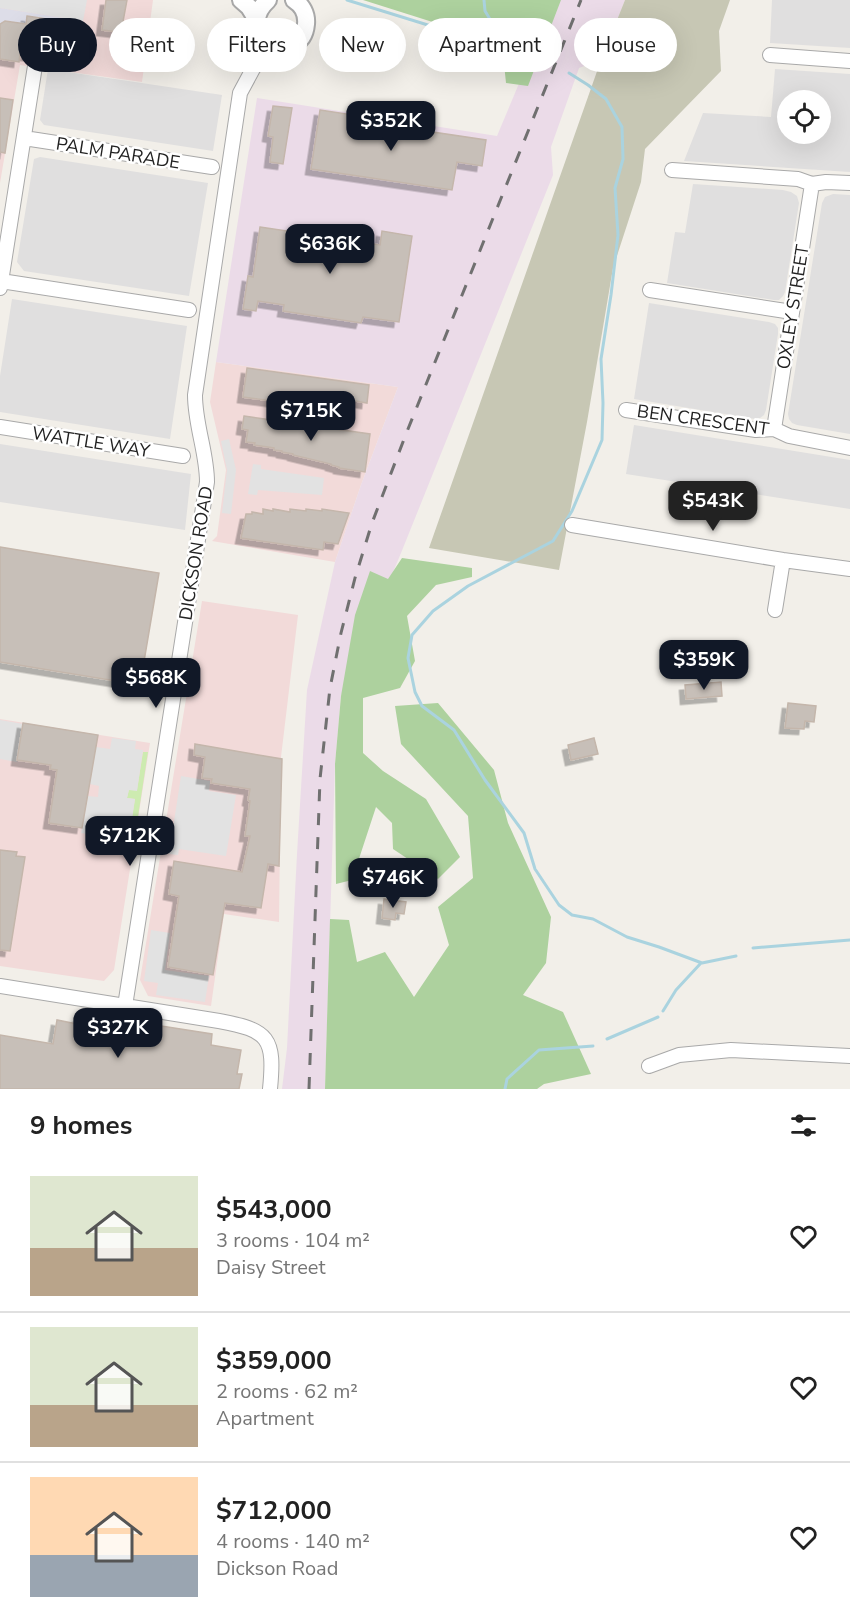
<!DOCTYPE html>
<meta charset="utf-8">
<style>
:root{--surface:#fff;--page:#f6f6f6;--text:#222;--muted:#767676;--line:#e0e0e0;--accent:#111827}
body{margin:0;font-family:"Nunito Sans",sans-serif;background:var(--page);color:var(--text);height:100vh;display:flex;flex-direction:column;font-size:22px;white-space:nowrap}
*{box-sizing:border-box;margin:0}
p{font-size:20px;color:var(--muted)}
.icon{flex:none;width:33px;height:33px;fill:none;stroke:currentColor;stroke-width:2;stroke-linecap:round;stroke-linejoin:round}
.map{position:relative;height:1089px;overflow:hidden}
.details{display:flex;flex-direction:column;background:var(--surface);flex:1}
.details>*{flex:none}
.banner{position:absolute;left:18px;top:18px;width:814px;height:54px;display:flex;gap:12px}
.tools{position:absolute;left:777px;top:90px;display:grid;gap:12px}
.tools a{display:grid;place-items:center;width:54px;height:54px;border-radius:50%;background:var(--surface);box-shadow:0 6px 24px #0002;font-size:30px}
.price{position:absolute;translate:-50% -51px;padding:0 14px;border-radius:12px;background:var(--accent);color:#fff;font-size:20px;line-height:39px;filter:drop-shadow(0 2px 3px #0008)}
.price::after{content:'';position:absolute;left:50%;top:36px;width:18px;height:14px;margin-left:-9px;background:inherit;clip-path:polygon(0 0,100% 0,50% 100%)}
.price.selected{background:#222;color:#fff}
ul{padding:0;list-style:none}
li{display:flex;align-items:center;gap:18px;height:150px;padding:0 30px}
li+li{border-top:2px solid var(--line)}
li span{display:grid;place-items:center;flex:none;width:168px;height:120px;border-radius:0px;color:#555}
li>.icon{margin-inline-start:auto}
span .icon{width:72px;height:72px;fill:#fffc;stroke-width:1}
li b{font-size:26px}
h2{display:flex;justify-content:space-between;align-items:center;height:72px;padding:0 30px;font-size:26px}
.pill{padding:0 21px;border-radius:27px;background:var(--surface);box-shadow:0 6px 24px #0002;font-size:21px;line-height:54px}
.pill.selected{background:var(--accent);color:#fff}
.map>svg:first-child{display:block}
</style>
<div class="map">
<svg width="850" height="1089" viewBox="0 0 850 1089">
<defs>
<filter id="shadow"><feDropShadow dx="-5.5" dy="5.5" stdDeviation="0" flood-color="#0004"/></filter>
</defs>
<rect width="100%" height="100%" fill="#f2efe9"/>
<path fill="#e0dfdf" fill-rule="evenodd" d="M772,0H850V48L770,43Z
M48,69L222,95L213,151L44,125L40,120Z
M775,69L850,74V172L684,161L703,113L771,117ZM788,100H820V134H788Z
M40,157L208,183L189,296L24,271L17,262L34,159Z
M693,184L783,190L791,192L797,196L799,203L785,292L783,296L779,300H774L667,283L675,232L685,233Z
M833,194L850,195V434L797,425L792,423L789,419L788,414L822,203L825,197Z
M12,299L187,326L170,439L0,412V376Z
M649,303L769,322L775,324L778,328V334L766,410L764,415L760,418L755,419L634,399Z
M634,425L850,460V509L626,474Z
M0,444L191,474L185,530L0,502Z"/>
<path fill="#f2dad9" d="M0,0H153L142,82L20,65L0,183Z
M216,362L398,387L361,485L335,562L212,541L217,536L226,470L210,402Z
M202,601L298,615L281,757L279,922L224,914L211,1006L148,996L140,980Z
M0,719L150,743L114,970L104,981L0,966Z"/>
<path fill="#ebdbe8" d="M554,0H625L601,60L579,68L551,147L553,175L401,553L341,696L335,764L325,1089H282L287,1048L297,854L307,690L335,562L361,485L398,387L216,362L257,98L497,136Z"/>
<path fill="#c7c7b4" d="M625,0H730L719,31L721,71L645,149L641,182L613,268L587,422L559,570L429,548L601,60Z"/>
<path fill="#cdebb0" d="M143,752H148L133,849L119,847L121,839L128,840L135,799L127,798L129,789L137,790Z"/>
<path fill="#add19e" d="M363,0H561L528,86L506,83L502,44Z
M402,558L472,568V577L436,585L407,616L415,661L400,688L363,698V753L383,771L426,799L460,857L438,879L393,849L392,823L376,807L352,880L336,884L335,764L341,696L355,615L370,571L388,579Z
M438,703L494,770L508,823L551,917L546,963L523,995L563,1012L591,1074L544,1084L537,1089H325L330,919L349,920L357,962L385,952L414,997L449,945L438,907L473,878L468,816L401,744L395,706Z"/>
<path fill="#e2e2e2" d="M0,0H87L83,21L0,8Z
M229,439L236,470L231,514L222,513L227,470L221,441Z
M253,464L261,465V469L324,478L322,495L258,490L257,495L248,494Z
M0,720L23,724L17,762L0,759Z
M112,738L136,741L135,749L143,750L137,791L129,790L127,798L135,799L129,840L81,833L88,796L98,797L99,786L90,784L96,747L110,749Z
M181,776L210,781L209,791L236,795L226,856L179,849L178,855L169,854Z
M151,930L170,933L165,970L209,976L205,1002L156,995L158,983L144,981Z"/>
<path fill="#dddde8" d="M0,8L83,21V25L28,16L26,24L5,21L0,24Z"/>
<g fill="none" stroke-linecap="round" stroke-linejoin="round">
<path stroke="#aad3df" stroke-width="3" d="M347,0L525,55
M484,0L485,11L493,24L525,55L538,62
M569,73L588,85L606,99L622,127L623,159L615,188L618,235L611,295L601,359L603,403L602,440L572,511L553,541L468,586L433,611L412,635L408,658L415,692L422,706L454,730L485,780L524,833L535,869L559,905L572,915L593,919L627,937L659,947L702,963L736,956
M753,948L850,940
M663,1011L676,990L701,963
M607,1039L658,1017
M505,1089L507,1079L539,1050L593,1046"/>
</g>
<path fill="#c7bfb8" stroke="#c4b6ab" stroke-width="1.5" filter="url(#shadow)" d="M106,0H127L122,27L119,26L118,32L102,30Z
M27,16L79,24L74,62L20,54L19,62L0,59V24L5,21L26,24Z
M0,98L13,100L5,153L0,152Z
M273,106L292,108L283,164L270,162L273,137L268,136Z
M320,110L360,116L359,121L486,140L482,166L457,162L452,190L311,169Z
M260,227L380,245L382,231L412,236L399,322L363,317L361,323L283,311L284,305L258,301L256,311L243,309L248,276L253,277Z
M247,368L369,385L367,403L350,400L349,405L338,404L337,410L243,397Z
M244,416L370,434L365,472L339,468V467L331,465V464L293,455V454L282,452V451L274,450V448L254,445L255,443L246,442L248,430L242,429Z
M263,509L273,511V509L290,512V509L306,511V509L322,511V509L349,513L338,544L324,542L323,550L241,538L246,514H252V512L263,514Z
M0,547L159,573L140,685L0,662Z
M721,682L722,696L686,699L685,685Z
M788,703L816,706L814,722L805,721L804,729L785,728Z
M23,723L98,735L82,828L49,823L57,770L50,769L51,765L17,760Z
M594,738L598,754L571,760L568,745Z
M195,744L282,759L279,866L268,864L261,908L225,903L213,975L168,967L179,896L169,894L174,861L242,872L250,836H245L250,801L248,800L250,789L211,783L212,779L202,778L205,757L194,755Z
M0,850L17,852L16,856L25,857L10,951L0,950Z
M384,899L406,902L404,914L396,913L395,920L382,918Z
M78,1017L131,1025L130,1032L147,1035L149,1024L212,1034L211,1045L241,1050L237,1074H242L239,1089H0V1035L53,1044L57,1020L77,1024Z"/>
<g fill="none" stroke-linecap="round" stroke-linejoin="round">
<defs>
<path id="minor" d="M770,55L850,61
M254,67L284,45
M24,138L212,167
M672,170L798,179L812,184L826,182L850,183
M1,281L189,310
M0,288L35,66
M650,290L792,312
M626,410L756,430L774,429L789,436L850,448
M0,427L183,456
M774,429L812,184
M572,525L783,560L850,569
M775,610L783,560
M0,986L219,1021C269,1030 275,1038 270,1089
M125,1006L207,482C207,453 195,425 195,395L240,93L254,67L261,33
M649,1066L679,1055L731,1050L850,1056"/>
<path id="tertiary" d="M241,0L249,7L257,20
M268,0C230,35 302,68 306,24C307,14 302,5 294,0"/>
</defs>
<use href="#minor" stroke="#a9a9a9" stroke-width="16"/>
<use href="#tertiary" stroke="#a9a9a9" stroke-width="20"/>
<use href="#minor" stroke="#fff" stroke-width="14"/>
<use href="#tertiary" stroke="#fff" stroke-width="16"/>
<path stroke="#707070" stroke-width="3" stroke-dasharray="12 12" stroke-linecap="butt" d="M309,1089L320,779L330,688L341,633L355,578L372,523L406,434L581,0"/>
</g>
<g text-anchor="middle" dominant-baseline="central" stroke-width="5" stroke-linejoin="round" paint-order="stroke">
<g font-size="18" fill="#222" stroke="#fff">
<text transform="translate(118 153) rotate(9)">PALM PARADE</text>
<text transform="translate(793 307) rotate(-81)">OXLEY STREET</text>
<text transform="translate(703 420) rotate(8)">BEN CRESCENT</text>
<text transform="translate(91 442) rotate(9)">WATTLE WAY</text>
<text transform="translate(196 553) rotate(-81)">DICKSON ROAD</text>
</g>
</g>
</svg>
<div class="tools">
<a><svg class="icon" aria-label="locate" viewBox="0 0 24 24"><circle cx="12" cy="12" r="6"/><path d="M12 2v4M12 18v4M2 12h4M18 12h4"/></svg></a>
</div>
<b class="price" style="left:391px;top:152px">$352K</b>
<b class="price" style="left:330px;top:275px">$636K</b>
<b class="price" style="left:311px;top:442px">$715K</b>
<b class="price selected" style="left:713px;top:532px">$543K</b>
<b class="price" style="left:704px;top:691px">$359K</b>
<b class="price" style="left:156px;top:709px">$568K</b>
<b class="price" style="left:130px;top:867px">$712K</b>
<b class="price" style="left:393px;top:909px">$746K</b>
<b class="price" style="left:118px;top:1059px">$327K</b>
<div class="banner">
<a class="pill selected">Buy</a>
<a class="pill">Rent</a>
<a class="pill">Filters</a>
<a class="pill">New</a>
<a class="pill">Apartment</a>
<a class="pill">House</a>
</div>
</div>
<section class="details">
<h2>9 homes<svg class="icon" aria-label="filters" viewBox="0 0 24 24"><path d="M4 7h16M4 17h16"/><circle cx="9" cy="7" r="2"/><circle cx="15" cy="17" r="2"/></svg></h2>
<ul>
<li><span style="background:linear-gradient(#dfe7d0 60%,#b9a48a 0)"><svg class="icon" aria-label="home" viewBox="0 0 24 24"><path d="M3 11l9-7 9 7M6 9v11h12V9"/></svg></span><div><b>$543,000</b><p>3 rooms · 104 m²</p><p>Daisy Street</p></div><svg class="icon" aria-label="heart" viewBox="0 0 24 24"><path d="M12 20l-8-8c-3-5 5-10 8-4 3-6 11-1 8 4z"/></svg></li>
<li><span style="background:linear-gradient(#dfe7d0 65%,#b9a48a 0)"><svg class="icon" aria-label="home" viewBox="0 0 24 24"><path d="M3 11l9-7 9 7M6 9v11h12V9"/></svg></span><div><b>$359,000</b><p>2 rooms · 62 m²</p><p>Apartment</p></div><svg class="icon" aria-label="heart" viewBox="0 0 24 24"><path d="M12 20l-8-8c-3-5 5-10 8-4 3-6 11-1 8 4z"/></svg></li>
<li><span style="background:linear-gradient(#ffd9b3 65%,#9aa5b1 0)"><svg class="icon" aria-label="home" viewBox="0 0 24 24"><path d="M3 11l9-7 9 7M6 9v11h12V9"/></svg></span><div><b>$712,000</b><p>4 rooms · 140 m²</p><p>Dickson Road</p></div><svg class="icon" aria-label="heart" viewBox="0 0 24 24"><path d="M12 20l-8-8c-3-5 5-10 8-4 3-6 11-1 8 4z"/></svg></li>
</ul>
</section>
